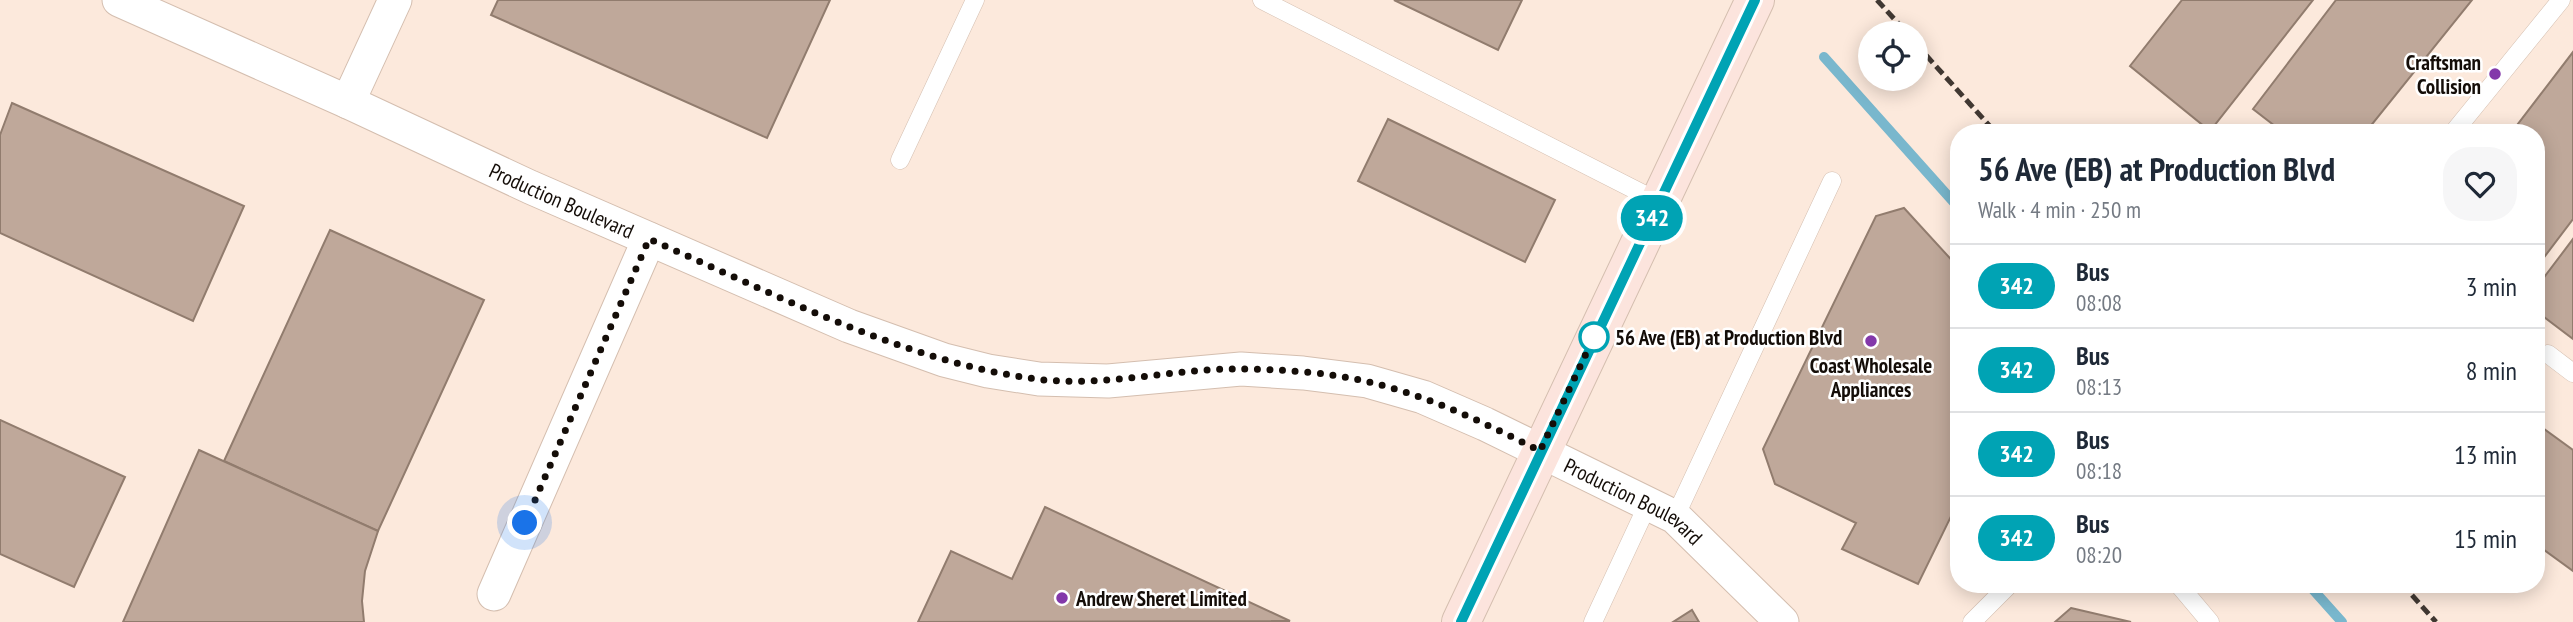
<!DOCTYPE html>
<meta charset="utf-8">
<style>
body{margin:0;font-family:"PT Sans Narrow",sans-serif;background:#f6f6f7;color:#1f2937;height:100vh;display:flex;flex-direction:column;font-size:26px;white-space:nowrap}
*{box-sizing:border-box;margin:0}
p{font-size:23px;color:#747a83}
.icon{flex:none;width:38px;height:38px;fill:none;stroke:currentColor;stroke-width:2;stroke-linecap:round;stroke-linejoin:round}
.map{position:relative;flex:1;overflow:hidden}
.panel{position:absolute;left:1950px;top:124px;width:595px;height:469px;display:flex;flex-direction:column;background:#fff;border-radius:28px;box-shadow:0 4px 18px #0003}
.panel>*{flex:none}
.badge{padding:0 14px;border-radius:23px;font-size:24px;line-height:46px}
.buttons{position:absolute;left:1858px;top:21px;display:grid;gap:14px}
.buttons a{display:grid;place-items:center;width:70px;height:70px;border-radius:50%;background:#fff;box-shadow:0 4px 18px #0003;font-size:35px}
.you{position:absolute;width:35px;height:35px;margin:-18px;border:5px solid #fff;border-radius:50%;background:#1a73e8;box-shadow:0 0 0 10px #1a73e833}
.map>.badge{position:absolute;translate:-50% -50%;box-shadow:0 0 0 4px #fff}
.round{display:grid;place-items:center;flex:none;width:74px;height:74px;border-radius:28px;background:#f6f6f7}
.head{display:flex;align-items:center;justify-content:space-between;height:119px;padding:0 28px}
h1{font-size:33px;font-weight:700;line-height:52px}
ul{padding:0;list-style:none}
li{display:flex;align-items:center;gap:21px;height:84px;padding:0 28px;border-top:2px solid #e0e1e3}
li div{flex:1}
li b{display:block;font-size:26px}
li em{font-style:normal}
li .badge{min-width:77px;font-weight:700;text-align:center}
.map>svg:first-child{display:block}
</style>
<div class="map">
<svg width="2573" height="622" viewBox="0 0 2573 622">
<rect width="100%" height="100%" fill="#fce9dc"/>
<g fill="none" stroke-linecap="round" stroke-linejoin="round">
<g stroke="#79b7cd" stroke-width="10">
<path d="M 1824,57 L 1958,207"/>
<path d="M 2308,584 L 2342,622"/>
</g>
</g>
<g fill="#bfa89a" stroke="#917c6e" stroke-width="2">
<path d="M 498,0 L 830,0 L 767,138 L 491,15 Z"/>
<path d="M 1394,0 L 1522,0 L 1498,50 Z"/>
<path d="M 2182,0 L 2313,0 L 2210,131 L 2130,66 Z"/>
<path d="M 2336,0 L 2472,0 L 2365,133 L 2284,133 L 2253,109 Z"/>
<path d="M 2573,52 L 2573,219 L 2536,268 L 2536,133 L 2511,133 Z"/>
<path d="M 12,103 L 244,206 L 193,321 L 0,233 L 0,135 Z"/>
<path d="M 1388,119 L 1555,200 L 1525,262 L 1358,181 Z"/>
<path d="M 1904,208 L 1958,267 L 1958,502 L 1918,584 L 1842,549 L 1856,523 L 1775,484 L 1763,449 L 1876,216 Z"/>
<path d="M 330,230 L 484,300 L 378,531 L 224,461 Z"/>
<path d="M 2573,239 L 2573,339 L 2536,311 L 2536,288 Z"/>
<path d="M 0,420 L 125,477 L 74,587 L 0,554 Z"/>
<path d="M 2536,423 L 2573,450 L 2573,571 L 2536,544 Z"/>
<path d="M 199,450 L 378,531 L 365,571 L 362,601 L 364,622 L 123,622 Z"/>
<path d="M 1045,507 L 1290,621 L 918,622 L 951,551 L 1012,579 Z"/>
<path d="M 2071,608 L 2131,622 L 2055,622 Z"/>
<path d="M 1692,610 L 1699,622 L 1673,622 Z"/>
</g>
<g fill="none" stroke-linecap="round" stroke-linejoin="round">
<defs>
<g id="service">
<path d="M 1262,0 L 1659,202"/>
<path d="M 2453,133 L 2561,0"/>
<path d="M 900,160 L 975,0"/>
<path d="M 2548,354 L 2573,373"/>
<path d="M 1675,517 L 1832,181"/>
<path d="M 2178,584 L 2210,622"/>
<path d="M 1593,622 L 1648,504"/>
<path d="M 1972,622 L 2010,584"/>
</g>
<g id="minor">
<path id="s1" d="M 119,0 L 348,102 L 530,187 L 849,326 L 944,360 L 988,371 L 1039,379 L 1108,381 L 1241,369 L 1303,373 L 1367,381 L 1423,397 L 1485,424 L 1675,517 L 1782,622"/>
<path d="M 348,102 L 395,0"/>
<path d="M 494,594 L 649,239"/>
</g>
<path id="secondary" d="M 1461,622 L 1755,0"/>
</defs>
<use href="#service" stroke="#d4beaf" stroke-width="19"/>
<use href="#minor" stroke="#d4beaf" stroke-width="35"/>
<use href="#secondary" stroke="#d4beaf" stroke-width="40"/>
<use href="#service" stroke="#fff" stroke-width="18"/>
<use href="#minor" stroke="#fff" stroke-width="33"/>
<use href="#secondary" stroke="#fce4dd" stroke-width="38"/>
<g stroke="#413832" stroke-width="5" stroke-dasharray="10 5" stroke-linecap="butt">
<path d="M 1877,0 L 1907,33"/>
<path d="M 1916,44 L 1996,133"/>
<path d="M 2402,584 L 2436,622"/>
</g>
</g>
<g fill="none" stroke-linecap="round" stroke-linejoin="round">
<defs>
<path id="line" d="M 1461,622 L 1755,0"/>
</defs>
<use href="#line" stroke="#fff" stroke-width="16"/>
<use href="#line" stroke="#00a3b4" stroke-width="10"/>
<path stroke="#140d08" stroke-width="7" stroke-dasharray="0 12.6" d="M 525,523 L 649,239 C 771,292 904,362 1036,379 C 1105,388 1174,368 1242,369 C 1280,369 1333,373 1369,382 C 1429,396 1485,423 1540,451 L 1594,337"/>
</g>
<g fill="#8338aa" stroke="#fff" stroke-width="2.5">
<circle cx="2495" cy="74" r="7"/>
<circle cx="1871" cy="341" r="7"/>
<circle cx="1062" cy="598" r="7"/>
</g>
<circle fill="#fff" stroke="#00a3b4" stroke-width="3.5" cx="1594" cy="337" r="14"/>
<g text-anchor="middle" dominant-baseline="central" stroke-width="5" stroke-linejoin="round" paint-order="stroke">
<g font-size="21" font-weight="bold" fill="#140d08" stroke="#fff" text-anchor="end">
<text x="2481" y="62">Craftsman<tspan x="2481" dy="24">Collision</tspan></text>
<text x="1871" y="365" text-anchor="middle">Coast Wholesale<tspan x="1871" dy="24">Appliances</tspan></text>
<text x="1076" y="598" text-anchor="start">Andrew Sheret Limited</text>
</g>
<g font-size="21" fill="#140d08" stroke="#fff">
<text stroke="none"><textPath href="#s1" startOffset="486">Production Boulevard</textPath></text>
<text stroke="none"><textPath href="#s1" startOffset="1620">Production Boulevard</textPath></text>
</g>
<g font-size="21" font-weight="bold" fill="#140d08" stroke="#fff" text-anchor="start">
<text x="1615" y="337">56 Ave (EB) at Production Blvd</text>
</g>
</g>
</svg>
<div class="buttons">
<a><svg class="icon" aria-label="locate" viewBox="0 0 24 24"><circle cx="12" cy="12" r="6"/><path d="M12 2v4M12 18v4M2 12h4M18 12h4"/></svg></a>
</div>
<div class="you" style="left:525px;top:523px"></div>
<b class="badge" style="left:1652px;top:218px;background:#00a3b4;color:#fff">342</b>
<section class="panel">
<div class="head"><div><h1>56 Ave (EB) at Production Blvd</h1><p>Walk · 4 min · 250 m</p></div><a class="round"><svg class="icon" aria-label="heart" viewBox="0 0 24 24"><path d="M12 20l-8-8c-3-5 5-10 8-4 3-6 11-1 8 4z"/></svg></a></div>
<ul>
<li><span class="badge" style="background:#00a3b4;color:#fff">342</span><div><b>Bus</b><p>08:08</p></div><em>3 min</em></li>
<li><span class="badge" style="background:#00a3b4;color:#fff">342</span><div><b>Bus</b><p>08:13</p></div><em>8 min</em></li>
<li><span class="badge" style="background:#00a3b4;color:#fff">342</span><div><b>Bus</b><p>08:18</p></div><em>13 min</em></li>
<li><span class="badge" style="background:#00a3b4;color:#fff">342</span><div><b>Bus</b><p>08:20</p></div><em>15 min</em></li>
</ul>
</section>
</div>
